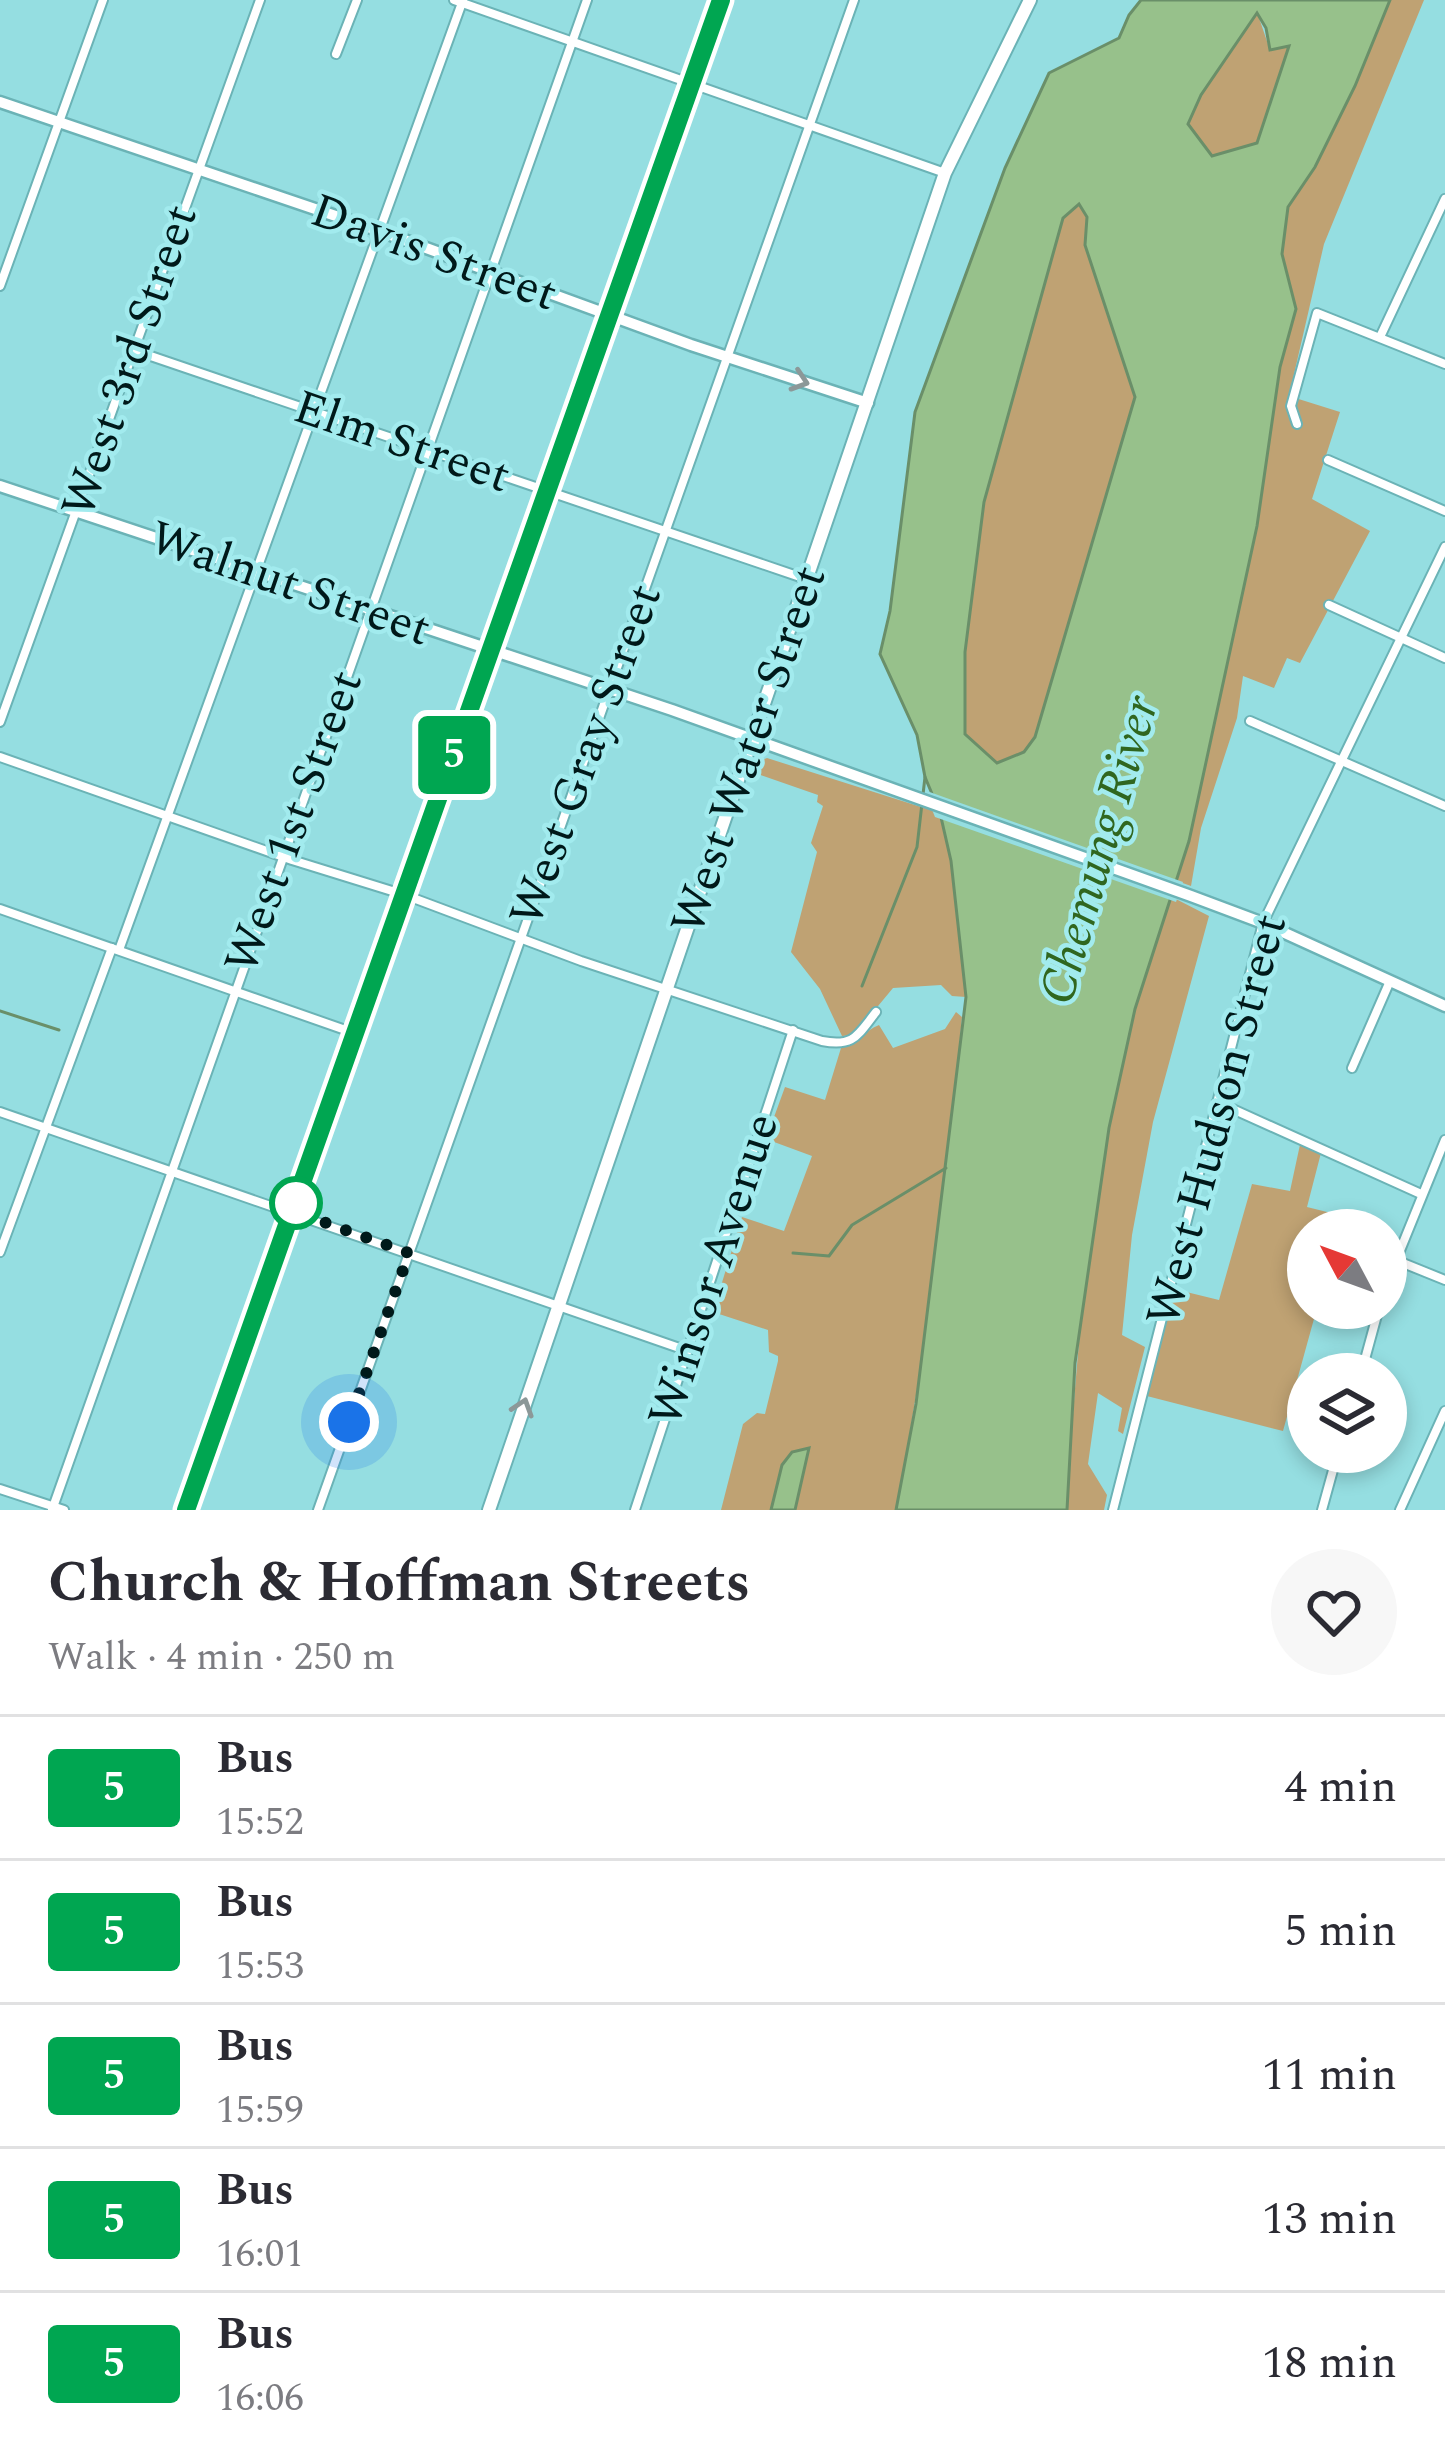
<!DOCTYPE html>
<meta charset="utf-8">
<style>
body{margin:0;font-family:Spectral,serif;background:#f7f7f7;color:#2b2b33;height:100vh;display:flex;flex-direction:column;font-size:45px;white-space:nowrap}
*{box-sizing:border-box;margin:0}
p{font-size:39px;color:#7c7c81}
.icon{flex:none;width:66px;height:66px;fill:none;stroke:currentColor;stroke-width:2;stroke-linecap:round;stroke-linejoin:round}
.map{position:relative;height:1510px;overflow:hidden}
.details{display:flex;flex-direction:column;background:#fff;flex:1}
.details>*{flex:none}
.badge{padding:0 24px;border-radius:9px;font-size:42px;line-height:78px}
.needle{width:78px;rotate:311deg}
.controls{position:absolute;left:1287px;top:1209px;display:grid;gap:24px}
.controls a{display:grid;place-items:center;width:120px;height:120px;border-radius:50%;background:#fff;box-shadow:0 6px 18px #0003;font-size:60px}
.you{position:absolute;width:60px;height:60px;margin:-30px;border:9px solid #fff;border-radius:50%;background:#1a73e8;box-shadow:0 0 0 18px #1a73e833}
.map>.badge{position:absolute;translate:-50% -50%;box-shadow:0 0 0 6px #fff}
.round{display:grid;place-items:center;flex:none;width:126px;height:126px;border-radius:63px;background:#f7f7f7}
.head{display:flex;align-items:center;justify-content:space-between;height:204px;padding:0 48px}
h1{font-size:57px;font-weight:700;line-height:90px}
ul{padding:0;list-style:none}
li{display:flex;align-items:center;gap:36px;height:144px;padding:0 48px;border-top:3px solid #e1e1e2}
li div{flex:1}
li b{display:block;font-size:45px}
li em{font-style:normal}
li .badge{min-width:132px;font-weight:700;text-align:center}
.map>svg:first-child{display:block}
</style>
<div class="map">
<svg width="1445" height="1510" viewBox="0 0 1445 1510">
<rect width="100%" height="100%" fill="#95dee1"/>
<g fill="#bfa273">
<path d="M 1390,0 L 1424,0 L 1324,244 L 1289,396 L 1340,412 L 1312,499 L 1370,531 L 1300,663 L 1287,658 L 1274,688 L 1243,676 L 1237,718 L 1201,828 L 1191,886 L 1177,881 L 1189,841 L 1257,526 L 1280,367 L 1296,309 L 1282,254 L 1288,207 L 1315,167 L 1355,86 Z"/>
<path d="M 1257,12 L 1270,50 L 1290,45 L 1257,144 L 1212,156 L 1188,124 L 1201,95 Z"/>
<path d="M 1079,204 L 1087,216 L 1085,245 L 1135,396 L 1035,737 L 1024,752 L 997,763 L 965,734 L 965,652 L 984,502 L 1063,217 Z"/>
<path d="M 767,758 L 940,813 L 951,861 L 966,997 L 952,996 L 941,985 L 893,988 L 854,1035 L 842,1036 L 820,989 L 791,952 L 817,852 L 811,843 L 823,806 L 817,802 L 818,795 L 755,773 L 759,761 Z"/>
<path d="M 1172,897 L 1209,916 L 1153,1122 L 1132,1235 L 1122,1335 L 1145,1347 L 1123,1434 L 1118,1431 L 1122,1408 L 1098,1393 L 1088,1464 L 1107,1495 L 1104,1510 L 1067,1510 C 1076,1343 1092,1173 1135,1010 C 1145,972 1159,934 1172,897 Z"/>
<path d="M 956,1012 L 962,1017 C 947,1182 927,1347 896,1510 L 721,1510 L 743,1424 L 757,1413 L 765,1414 L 778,1361 L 778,1356 L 769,1352 L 768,1330 L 713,1312 L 742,1217 L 784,1231 L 812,1156 L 766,1139 L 785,1087 L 825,1100 L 841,1048 C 857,1043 864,1031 879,1025 L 893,1048 L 945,1029 Z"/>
<path d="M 1301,1140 L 1322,1149 L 1307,1207 L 1343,1216 L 1339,1230 L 1308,1230 L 1308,1308 L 1317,1308 L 1283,1431 L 1143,1395 L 1170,1288 L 1219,1300 L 1252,1184 L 1290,1191 Z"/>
</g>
<g fill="#97c18b" stroke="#6a8f69" stroke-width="3" fill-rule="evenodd">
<path d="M 1141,0 L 1390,0 L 1355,86 L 1315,167 L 1288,207 L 1282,254 L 1296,309 L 1280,367 L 1257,526 L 1189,841 L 1135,1009 L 1109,1128 L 1075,1363 L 1067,1510 L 896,1510 L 916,1404 L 966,997 L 951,861 L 940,813 L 925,777 L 917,735 L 880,654 L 890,611 L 915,412 L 1005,168 L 1049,73 L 1119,38 L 1129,15 ZM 1257,13 L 1266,28 L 1270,50 L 1289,46 L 1257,143 L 1212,156 L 1188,124 L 1201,95 ZM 1079,204 L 1087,217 L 1085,245 L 1135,397 L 1035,737 L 1024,752 L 997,763 L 965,734 L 965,652 L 984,502 L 1063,218 Z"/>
<path d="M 809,1448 L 795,1510 L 771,1510 L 782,1465 L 792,1452 Z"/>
</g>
<path fill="#95dee1" d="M 924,790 L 1183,882 L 1176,902 L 935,817 Z"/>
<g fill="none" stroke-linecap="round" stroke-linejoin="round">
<g stroke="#6a8f69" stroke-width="3">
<path d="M 862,986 L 917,847 L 925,777"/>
<path d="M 0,1011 L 59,1030"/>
<path d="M 793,1253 L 829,1256 L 852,1225 L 946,1168"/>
</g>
<defs>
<g id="street">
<path d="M 454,0 L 945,173"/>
<path d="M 336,54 L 357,0"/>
<path d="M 0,286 L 103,0"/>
<path d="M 1380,337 L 1445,199"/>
<path d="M 133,350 L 806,579"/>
<path d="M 1297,424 L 1291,406 L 1317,313 L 1445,364"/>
<path d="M 1328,460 L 1445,511"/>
<path d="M 1329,605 L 1445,658"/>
<path d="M 1250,721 L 1445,806"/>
<path d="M 0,722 L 260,0"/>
<path d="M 0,757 L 292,860 L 405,895 L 581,961 L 822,1041 C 854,1047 857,1036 876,1012"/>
<path d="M 0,909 L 354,1033"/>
<path d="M 119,950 L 463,0"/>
<path d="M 1352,1068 L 1390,981"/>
<path d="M 1217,1102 L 1421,1194"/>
<path d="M 0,1112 L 688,1351"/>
<path d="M 0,1252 L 112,948"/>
<path d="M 1393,1259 L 1445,1280"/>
<path d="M 1386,1285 L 1445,1140"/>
<path d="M 1361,1374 L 1379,1308"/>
<path d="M 0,1489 L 64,1510"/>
<path d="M 52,1510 L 587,0"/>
<path d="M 318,1510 L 854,0"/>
<path d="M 635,1510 L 793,1030"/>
<path d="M 1113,1510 L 1263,923 L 1445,547"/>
<path d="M 1322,1510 L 1338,1452"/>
<path d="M 1400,1510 L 1445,1411"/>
</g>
<g id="secondary">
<path d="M 0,102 L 377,230 L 691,345 L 868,403"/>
<path d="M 0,486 L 672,710 L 1191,896 L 1263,923 L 1445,1006"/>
</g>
<g id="primary">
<path d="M 186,1510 L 721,0"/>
<path d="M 489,1510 L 945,173 L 1030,0"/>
</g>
</defs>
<use href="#street" stroke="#6bb3b6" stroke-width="12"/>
<use href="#secondary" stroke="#6bb3b6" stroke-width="15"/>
<use href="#primary" stroke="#6bb3b6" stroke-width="16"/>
<use href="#street" stroke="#fff" stroke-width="8"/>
<use href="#secondary" stroke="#fff" stroke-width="10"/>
<use href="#primary" stroke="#fff" stroke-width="12"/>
</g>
<defs><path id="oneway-chevron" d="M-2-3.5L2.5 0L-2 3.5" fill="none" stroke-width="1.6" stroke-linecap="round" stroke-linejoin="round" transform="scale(3)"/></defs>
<g stroke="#8c9898">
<use href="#oneway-chevron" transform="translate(800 381) rotate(18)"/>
<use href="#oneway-chevron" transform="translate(523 1407) rotate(-72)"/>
</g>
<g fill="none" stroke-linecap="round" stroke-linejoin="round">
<defs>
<path id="line" d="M 186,1510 L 721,0"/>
</defs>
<use href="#line" stroke="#fff" stroke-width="27"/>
<use href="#line" stroke="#00a651" stroke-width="18"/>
<path stroke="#00191a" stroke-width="12" stroke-dasharray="0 21.6" d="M 296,1203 L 293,1211 L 409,1253 L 349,1422"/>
</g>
<circle fill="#fff" stroke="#00a651" stroke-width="6" cx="296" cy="1203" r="24"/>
<g text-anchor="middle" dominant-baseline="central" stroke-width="9" stroke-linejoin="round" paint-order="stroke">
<g font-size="48" fill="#00191a" stroke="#a2ebee">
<text transform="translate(434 253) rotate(20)">Davis Street</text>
<text transform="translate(130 361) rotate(-71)">West 3rd Street</text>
<text transform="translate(402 442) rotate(19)">Elm Street</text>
<text transform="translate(290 584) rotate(19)">Walnut Street</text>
<text transform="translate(749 750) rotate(-71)">West Water Street</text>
<text transform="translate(586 755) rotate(-70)">West Gray Street</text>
<text transform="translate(294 822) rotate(-70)">West 1st Street</text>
<text transform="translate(1217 1120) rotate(-75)">West Hudson Street</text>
<text transform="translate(714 1270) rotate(-72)">Winsor Avenue</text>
</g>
<g font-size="51" font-style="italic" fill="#30661f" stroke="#a2ebee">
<text transform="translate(1100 850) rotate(-74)">Chemung River</text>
</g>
</g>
</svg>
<div class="controls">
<a><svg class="needle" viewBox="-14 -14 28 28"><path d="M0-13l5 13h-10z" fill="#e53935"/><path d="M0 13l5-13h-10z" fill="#7c7c81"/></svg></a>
<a><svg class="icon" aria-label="layers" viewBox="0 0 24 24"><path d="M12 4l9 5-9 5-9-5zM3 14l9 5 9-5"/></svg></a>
</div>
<div class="you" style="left:349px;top:1422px"></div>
<b class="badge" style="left:454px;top:755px;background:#00a651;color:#fff">5</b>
</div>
<section class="details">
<div class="head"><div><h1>Church &amp; Hoffman Streets</h1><p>Walk · 4 min · 250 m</p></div><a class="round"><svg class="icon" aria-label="heart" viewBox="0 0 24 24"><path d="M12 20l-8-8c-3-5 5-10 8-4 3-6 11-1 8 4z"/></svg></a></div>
<ul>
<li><span class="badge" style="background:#00a651;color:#fff">5</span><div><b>Bus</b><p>15:52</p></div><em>4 min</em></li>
<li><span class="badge" style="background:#00a651;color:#fff">5</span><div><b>Bus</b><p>15:53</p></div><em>5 min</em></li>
<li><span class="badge" style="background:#00a651;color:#fff">5</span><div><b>Bus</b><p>15:59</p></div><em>11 min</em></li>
<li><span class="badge" style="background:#00a651;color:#fff">5</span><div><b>Bus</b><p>16:01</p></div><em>13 min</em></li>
<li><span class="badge" style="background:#00a651;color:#fff">5</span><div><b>Bus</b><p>16:06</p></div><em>18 min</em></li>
</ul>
</section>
